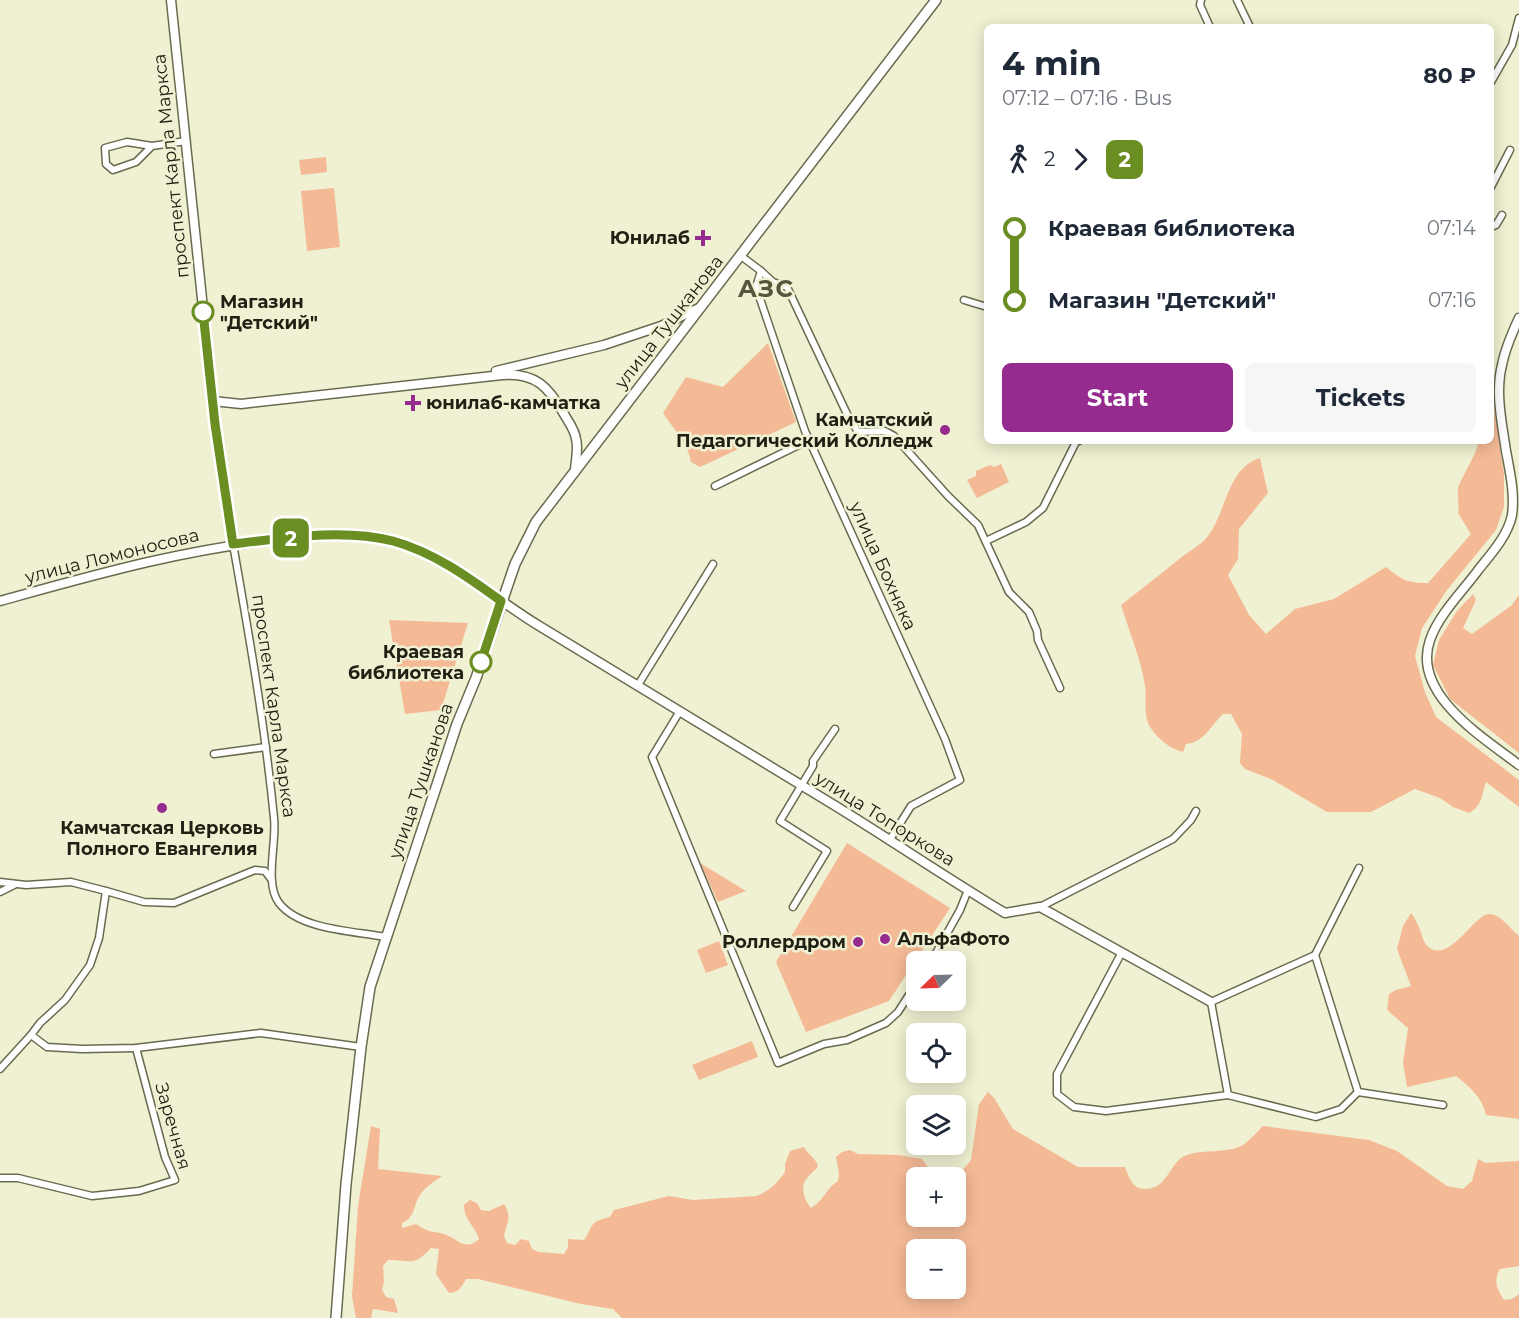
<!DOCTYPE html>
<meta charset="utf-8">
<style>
body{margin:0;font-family:Montserrat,sans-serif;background:#f6f6f7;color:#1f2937;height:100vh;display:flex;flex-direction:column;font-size:22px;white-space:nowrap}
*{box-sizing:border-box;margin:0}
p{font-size:20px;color:#747a83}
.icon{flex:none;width:33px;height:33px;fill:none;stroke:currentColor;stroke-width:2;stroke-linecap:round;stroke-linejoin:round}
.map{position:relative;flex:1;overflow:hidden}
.panel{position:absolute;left:984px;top:24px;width:510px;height:420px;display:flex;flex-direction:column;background:#fff;border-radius:9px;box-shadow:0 3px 15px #0003}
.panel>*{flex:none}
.badge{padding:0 12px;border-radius:9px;font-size:21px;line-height:39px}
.needle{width:39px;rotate:247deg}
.tools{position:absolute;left:906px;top:951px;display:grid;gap:12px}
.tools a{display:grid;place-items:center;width:60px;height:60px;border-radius:9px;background:#fff;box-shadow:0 3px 15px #0003;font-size:30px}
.map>.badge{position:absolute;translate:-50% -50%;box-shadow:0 0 0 3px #fff}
.legs{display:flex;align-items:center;gap:9px;height:66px;padding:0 18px;font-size:20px}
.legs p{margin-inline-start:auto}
.headline{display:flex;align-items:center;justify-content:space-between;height:102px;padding:0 18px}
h1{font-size:33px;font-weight:700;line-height:45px}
.button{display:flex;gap:12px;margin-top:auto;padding:12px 18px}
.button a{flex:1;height:69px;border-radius:9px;background:#952b8e;color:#fff;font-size:24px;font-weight:700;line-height:69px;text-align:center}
.button a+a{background:#f6f6f7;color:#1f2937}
ul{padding:0 18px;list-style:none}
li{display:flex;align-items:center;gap:21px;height:72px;font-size:22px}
li i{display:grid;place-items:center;width:9px;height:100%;margin:0 8px;background:currentColor}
li i::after{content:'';width:15px;height:15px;margin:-8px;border:4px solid;border-radius:50%;background:#fff}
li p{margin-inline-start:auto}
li:first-child i{background:linear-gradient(#0000 50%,currentColor 0)}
li:last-child i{background:linear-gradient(currentColor 50%,#0000 0)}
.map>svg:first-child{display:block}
</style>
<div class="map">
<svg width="1519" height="1318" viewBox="0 0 1519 1318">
<rect width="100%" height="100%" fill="#f0f0d2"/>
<g fill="#f4ba96" fill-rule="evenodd">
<path d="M 326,157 L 327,172 L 301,175 L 299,160 Z"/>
<path d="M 334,188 L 340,247 L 307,251 L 301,191 Z"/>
<path d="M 768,343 L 796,422 L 700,467 L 691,462 C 688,443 674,430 663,413 L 686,377 L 723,387 Z"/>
<path d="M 1491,385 L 1504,475 L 1504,507 L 1496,530 L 1447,590 L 1422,628 L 1415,656 L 1425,692 L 1436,717 L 1519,780 L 1519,807 L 1486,782 C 1482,795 1482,806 1469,813 L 1453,807 L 1440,798 L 1415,789 L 1371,812 L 1327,812 L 1273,780 L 1245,769 L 1240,763 L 1242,734 L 1231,714 L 1223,714 C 1210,726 1205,742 1186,744 L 1183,752 C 1170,749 1157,738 1150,727 C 1143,715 1147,699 1145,686 C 1142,662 1128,628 1121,605 C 1142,589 1163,572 1183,556 C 1191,550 1202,544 1208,536 C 1227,511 1227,468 1260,458 L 1268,493 L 1239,529 L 1238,559 L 1228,575 L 1249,615 L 1266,634 L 1295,609 L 1334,599 L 1386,567 C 1402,580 1407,583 1428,583 L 1471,534 L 1458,513 C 1460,504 1456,493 1459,485 C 1466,469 1475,457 1479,441 L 1491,441 Z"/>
<path d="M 990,465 L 994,467 L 1001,464 L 1009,482 L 977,498 L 967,480 L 976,476 L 976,471 Z"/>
<path d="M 1473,594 L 1476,600 L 1463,628 L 1472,634 L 1512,605 L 1519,595 L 1519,753 L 1450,699 L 1433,665 L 1439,640 L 1457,611 Z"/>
<path d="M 389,620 L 468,623 L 441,710 L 405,714 Z"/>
<path d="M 847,843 L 950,908 L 889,1001 L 806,1032 L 776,962 Z"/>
<path d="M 700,863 L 746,891 L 718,902 Z"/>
<path d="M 1411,913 C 1419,922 1423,942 1427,946 C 1449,966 1474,914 1489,914 C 1501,914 1510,929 1519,936 L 1519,1119 L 1486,1115 C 1482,1097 1470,1087 1456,1076 L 1407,1087 L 1403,1063 L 1408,1028 L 1387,1010 L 1389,994 L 1396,990 L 1411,986 L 1397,949 L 1403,926 Z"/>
<path d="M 719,941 L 728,965 L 706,973 L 697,950 Z"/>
<path d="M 752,1041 L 758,1057 L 699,1080 L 692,1065 Z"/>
<path d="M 988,1092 L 994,1098 L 1013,1129 L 1078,1167 L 1125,1167 C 1129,1177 1132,1189 1145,1189 C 1169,1189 1169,1161 1187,1155 C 1204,1149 1227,1154 1243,1145 C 1250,1140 1257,1132 1263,1126 L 1369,1140 L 1397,1151 L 1447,1186 L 1463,1189 L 1472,1181 L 1478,1159 L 1486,1163 L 1519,1161 L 1519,1266 L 1500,1269 C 1493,1281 1497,1289 1504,1300 L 1512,1299 L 1519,1294 L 1519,1318 L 622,1318 L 613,1309 L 581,1304 L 478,1279 L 466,1279 C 461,1288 459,1292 449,1293 L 436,1274 L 439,1249 L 431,1248 C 413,1267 413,1260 388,1260 L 383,1266 L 384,1282 L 382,1290 L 386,1297 L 394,1299 L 398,1313 L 373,1309 L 371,1318 L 356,1318 L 352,1296 L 358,1206 L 371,1126 L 380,1129 L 378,1169 L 442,1176 C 435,1181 425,1187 420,1195 C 413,1205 416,1217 402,1223 L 402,1228 L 416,1224 C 427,1232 432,1231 444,1234 C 458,1239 466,1252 479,1239 C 475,1226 464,1220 464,1205 L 470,1200 L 477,1203 L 481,1210 L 489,1211 L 504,1204 C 512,1216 507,1223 504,1236 L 507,1243 L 515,1245 L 521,1239 L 529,1241 L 532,1249 L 539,1252 L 564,1254 L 568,1247 L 568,1239 L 584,1240 C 596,1223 587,1223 610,1217 L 614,1210 L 669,1196 L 693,1200 L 756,1196 C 770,1191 777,1183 785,1172 L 785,1164 L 790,1151 L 804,1147 C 808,1155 815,1157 818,1166 C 815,1171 812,1172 808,1177 C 799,1185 804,1200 811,1208 C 824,1201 826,1188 838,1181 L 839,1173 L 836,1157 L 842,1152 L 850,1150 L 858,1154 L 899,1155 L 922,1159 L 927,1166 L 930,1177 L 916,1178 L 916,1216 L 956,1216 L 956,1186 L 962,1171 L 971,1160 L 979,1104 ZM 916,1250 L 956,1250 L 956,1288 L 916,1288 Z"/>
</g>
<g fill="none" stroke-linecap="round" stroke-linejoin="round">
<defs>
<g id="street">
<path d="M 1201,0 L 1200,5 L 1210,27"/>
<path d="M 1237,0 L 1250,27"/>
<path d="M 1491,82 L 1512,45 L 1519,18"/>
<path d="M 152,146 L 127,142 L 105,148 L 106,164 L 113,170 L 136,162 L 152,146 L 186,141"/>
<path d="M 1491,187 L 1510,150"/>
<path d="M 1491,227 L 1496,225 L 1502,215"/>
<path d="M 741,256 L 761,271 L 756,287 L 805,431 L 945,739 L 960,780 L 911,806 L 889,841"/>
<path d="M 761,271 L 773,282 L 787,287 L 847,414 L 858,432 L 885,431 L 894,436 L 948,496 L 978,525 L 1009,592 L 1029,612 L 1037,631 L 1038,640 L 1060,688"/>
<path d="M 964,300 L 987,307"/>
<path d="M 715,486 L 809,440"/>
<path d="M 986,541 L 1026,522 L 1043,508 L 1076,442 L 1079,441"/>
<path d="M 233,544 C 249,635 265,726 274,818 C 277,843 264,883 279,903 C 300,930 354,931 385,937"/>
<path d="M 638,685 L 713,564"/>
<path d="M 680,711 L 652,757 L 778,1063 L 824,1044 L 847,1040 L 886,1023 L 898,1012 L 916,984"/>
<path d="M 214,754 L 266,747"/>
<path d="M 271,879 L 265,871 L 255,870 L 174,903 L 144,902 L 106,891 L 99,938 L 90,965 L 65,1000 L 40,1023 L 31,1035 L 47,1047 L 82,1049 L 136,1048 L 261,1033 L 361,1047"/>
<path d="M 0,882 L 26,885 L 71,882 L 106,891"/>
<path d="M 0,892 L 14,885"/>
<path d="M 793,907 L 827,851 L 780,821 L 813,766 L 813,761 L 835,729"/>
<path d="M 1040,907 L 1173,839 L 1191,820 L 1196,811"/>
<path d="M 1122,952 L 1057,1074 L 1057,1094 L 1074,1107 L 1106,1111 L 1228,1095 L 1316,1117 L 1341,1109 L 1358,1092 L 1443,1105"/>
<path d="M 931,962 L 960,910 L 968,890"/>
<path d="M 0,1069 L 31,1035"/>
<path d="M 1358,1092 L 1315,955 L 1359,868"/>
<path d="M 1228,1095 L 1211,1002 L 1315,955"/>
<path d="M 0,1178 L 18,1178 L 92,1196 L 139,1191 L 175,1180 L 165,1157 L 136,1048"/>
</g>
<g id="secondary">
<path d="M 171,0 L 215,424 L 233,544"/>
<path d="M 1519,318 C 1512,333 1505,349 1502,365 C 1495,392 1502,424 1506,451 C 1510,472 1515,494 1512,515 C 1508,535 1492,553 1479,569 C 1463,591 1439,614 1430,640 C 1411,694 1484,738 1519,765"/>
<path d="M 496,371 L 604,345 L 661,326 L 701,307"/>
<path d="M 213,401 L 241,404 L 502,375 C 535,372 549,387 564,414 C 568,421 575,430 576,439 C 579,449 575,462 575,472"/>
<path d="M 0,601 C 94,575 188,548 285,539 C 316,536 349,533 380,539 C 442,549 489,596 541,627 C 639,686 736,746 834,805 C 891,840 947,878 1005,913 L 1040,907 L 1211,1002"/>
</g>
<path id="primary" d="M 336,1318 L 346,1184 L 361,1047 L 370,987 L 457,724 L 476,678 L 515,564 L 536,522 L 936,0"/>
</defs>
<use href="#street" stroke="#6a6a50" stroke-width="9"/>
<use href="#secondary" stroke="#6a6a50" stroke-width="11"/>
<use href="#primary" stroke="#6a6a50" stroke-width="12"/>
<use href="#street" stroke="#fff" stroke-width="6"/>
<use href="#secondary" stroke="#fff" stroke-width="8"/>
<use href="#primary" stroke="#fff" stroke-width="9"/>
</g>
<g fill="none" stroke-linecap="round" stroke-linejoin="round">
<defs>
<path id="line-1" d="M 203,312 L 215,424 L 233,544 C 284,538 342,528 393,541 C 433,552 468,577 501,601 L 481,662"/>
</defs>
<use href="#line-1" stroke="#fff" stroke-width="14"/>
<use href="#line-1" stroke="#6b8e23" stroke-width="9"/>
</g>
<g fill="#952b8e" stroke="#f0f0d2" stroke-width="2">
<path d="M700 229h6v6h6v6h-6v6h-6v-6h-6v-6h6z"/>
<path d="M410 394h6v6h6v6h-6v6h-6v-6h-6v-6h6z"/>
<circle cx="945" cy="430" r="6"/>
<circle cx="162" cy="808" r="6"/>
<circle cx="885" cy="939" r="6"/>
<circle cx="858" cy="942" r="6"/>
</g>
<g fill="#fff" stroke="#6b8e23" stroke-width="3">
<circle cx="203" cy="312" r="10"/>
<circle cx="481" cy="662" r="10"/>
</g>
<g text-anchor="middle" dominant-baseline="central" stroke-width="5" stroke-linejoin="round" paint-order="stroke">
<g font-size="18" fill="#202015" stroke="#f0f0d2">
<text transform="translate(171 166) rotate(-96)">проспект Карла Маркса</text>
<text transform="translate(669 322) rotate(-52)">улица Тушканова</text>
<text transform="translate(112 556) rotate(-14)">улица Ломоносова</text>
<text transform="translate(883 566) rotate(66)">улица Бохняка</text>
<text transform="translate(274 706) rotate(82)">проспект Карла Маркса</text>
<text transform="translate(421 781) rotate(-71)">улица Тушканова</text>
<text transform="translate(885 819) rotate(32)">улица Топоркова</text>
<text transform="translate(173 1126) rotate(74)">Заречная</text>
</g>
<g font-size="18" font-weight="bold" fill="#202015" stroke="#f0f0d2" text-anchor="end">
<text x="690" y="238">Юнилаб</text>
<text x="426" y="403" text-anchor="start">юнилаб-камчатка</text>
<text x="933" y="420">Камчатский<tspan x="933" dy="21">Педагогический Колледж</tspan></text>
<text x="162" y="828" text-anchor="middle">Камчатская Церковь<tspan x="162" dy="21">Полного Евангелия</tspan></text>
<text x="897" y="939" text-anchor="start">АльфаФото</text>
<text x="846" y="942">Роллердром</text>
</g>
<g font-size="18" font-weight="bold" fill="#202015" stroke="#f0f0d2" text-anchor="start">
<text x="220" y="302">Магазин<tspan x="220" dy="21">"Детский"</tspan></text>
<text x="464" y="652" text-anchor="end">Краевая<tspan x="464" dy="21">библиотека</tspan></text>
</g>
<g font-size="24" font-weight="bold" letter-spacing="1.5" fill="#56563d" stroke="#f0f0d2">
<text x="766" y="288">АЗС</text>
</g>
</g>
</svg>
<div class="tools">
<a><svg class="needle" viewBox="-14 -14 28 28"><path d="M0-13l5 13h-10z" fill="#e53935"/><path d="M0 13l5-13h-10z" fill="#747a83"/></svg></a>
<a><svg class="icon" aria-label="locate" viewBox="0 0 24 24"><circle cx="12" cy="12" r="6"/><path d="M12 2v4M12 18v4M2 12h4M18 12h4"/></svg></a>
<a><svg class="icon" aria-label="layers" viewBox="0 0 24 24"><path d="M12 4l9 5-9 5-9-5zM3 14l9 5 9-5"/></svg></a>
<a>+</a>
<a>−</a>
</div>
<b class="badge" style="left:291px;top:538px;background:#6b8e23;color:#fff">2</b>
<section class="panel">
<div class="headline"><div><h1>4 min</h1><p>07:12 – 07:16 · Bus</p></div><b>80 ₽</b></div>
<div class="legs"><svg class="icon" aria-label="walk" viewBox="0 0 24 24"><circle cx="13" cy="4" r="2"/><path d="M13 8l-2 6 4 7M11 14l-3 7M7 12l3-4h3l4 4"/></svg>2<svg class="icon" aria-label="forward" viewBox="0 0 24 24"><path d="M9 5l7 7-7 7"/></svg><b class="badge" style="background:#6b8e23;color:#fff">2</b></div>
<ul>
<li><i style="color:#6b8e23"></i><b>Краевая библиотека</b><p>07:14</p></li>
<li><i style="color:#6b8e23"></i><b>Магазин &quot;Детский&quot;</b><p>07:16</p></li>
</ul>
<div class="button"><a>Start</a><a>Tickets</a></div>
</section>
</div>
